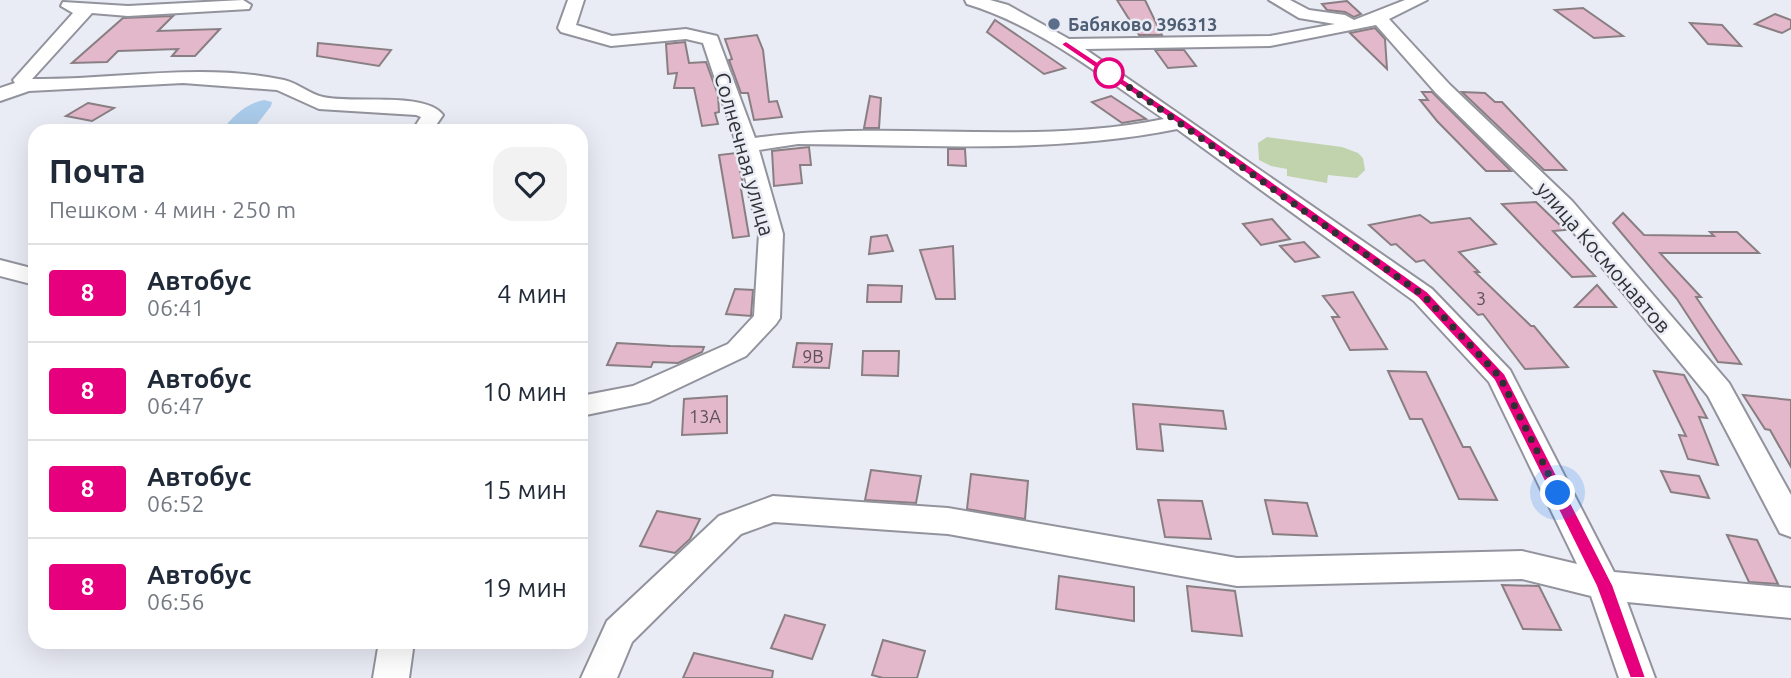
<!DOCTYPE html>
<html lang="ru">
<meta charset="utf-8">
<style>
body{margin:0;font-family:Ubuntu,sans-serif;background:#f2f2f3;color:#1f2937;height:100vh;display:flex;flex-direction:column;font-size:26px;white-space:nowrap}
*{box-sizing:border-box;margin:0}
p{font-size:23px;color:#747a83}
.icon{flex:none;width:38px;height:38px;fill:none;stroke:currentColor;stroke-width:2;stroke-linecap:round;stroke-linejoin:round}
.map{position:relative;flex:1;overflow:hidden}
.panel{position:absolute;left:28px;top:124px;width:560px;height:525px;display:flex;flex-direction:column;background:#fff;border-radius:21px;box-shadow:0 7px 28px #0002}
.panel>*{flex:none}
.badge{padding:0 14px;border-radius:5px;font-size:24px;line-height:46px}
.you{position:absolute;width:35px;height:35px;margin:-18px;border:5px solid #fff;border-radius:50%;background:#1a73e8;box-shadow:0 0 0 10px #1a73e833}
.map>.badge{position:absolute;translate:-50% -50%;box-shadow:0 0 0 4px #fff}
.round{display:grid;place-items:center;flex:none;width:74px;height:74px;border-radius:21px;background:#f2f2f3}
.overview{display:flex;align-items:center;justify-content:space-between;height:119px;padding:0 21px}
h1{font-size:33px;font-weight:700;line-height:52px}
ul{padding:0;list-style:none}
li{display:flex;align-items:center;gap:21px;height:98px;padding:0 21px;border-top:2px solid #e0e1e3}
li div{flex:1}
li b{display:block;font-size:26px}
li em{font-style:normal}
li .badge{min-width:77px;font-weight:700;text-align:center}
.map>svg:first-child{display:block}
</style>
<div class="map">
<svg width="1791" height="678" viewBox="0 0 1791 678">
<rect width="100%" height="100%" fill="#e9ebf5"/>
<path fill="#c0d3ad" d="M 1267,137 L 1342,147 L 1358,153 L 1363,158 L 1365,170 L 1357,178 L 1328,175 L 1327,183 L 1287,176 L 1287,169 L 1271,166 L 1259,160 L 1258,143 Z"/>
<path fill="#abcbea" d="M 264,100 L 272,102 L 271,106 L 252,131 L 222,131 C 231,117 247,103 264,100 Z"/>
<g fill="#e4b8cb" stroke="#897f83" stroke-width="2">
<path d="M 1117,0 L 1145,0 L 1162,35 L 1139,35 Z"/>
<path d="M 1347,1 L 1361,14 L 1354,17 L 1345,12 L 1327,10 L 1322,4 Z"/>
<path d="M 1583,8 L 1623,36 L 1594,38 L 1555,10 Z"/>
<path d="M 1775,14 L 1791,20 L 1791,28 L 1782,33 L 1755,24 Z"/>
<path d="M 173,16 L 158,31 L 220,29 L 195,56 L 172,56 L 178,49 L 118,51 L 107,62 L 72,63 L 123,18 Z"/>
<path d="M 995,20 L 1065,68 L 1044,74 L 987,32 Z"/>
<path d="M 1690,23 L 1722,25 L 1741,46 L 1708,44 Z"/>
<path d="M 1375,28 L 1385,39 L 1387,69 L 1350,33 Z"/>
<path d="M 757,35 L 763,50 L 769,102 L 777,101 L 782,117 L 754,120 L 748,93 L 741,93 L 729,60 L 732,59 L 725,39 Z"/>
<path d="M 685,42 L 689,63 L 706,62 L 718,95 L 719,112 L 715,113 L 718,124 L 702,126 L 694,88 L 674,88 L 677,73 L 668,74 L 666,44 Z"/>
<path d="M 318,43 L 391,50 L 379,66 L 317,56 Z"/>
<path d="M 1155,50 L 1184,50 L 1196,66 L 1168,68 Z"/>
<path d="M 1422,92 L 1432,92 L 1511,171 L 1486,171 L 1437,121 L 1420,100 L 1428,100 Z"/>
<path d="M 1462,92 L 1485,93 L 1495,102 L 1502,102 L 1566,170 L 1544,170 Z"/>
<path d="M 870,96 L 881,98 L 879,128 L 864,128 Z"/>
<path d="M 1111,96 L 1146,119 L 1122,123 L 1092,102 Z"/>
<path d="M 88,103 L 114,108 L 92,121 L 66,116 Z"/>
<path d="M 809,147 L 811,165 L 800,165 L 802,183 L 774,186 L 772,151 Z"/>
<path d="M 948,149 L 965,149 L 966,166 L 948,165 Z"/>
<path d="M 736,153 L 744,188 L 741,189 L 749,236 L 733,238 L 719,155 Z"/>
<path d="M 1536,202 L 1565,230 L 1553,231 L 1595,276 L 1572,277 L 1502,204 Z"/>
<path d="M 1623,213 L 1644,235 L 1714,236 L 1710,232 L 1737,232 L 1759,253 L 1660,253 L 1701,297 L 1696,297 L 1741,364 L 1718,362 L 1677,299 L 1613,223 Z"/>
<path d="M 1420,215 L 1431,223 L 1470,218 L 1496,244 L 1459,252 L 1479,272 L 1475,272 L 1531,326 L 1534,326 L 1568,367 L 1525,369 L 1483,314 L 1478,315 L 1424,260 L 1416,262 L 1396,244 L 1391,245 L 1369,225 Z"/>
<path d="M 1272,219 L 1290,239 L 1261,245 L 1243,224 Z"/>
<path d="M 887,235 L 893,251 L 869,254 L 871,237 Z"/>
<path d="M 1304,242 L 1319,257 L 1295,262 L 1280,246 Z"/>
<path d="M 953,246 L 955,299 L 936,299 L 920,250 Z"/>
<path d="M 868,285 L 902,286 L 901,302 L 867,302 Z"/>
<path d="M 1597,285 L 1616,307 L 1575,307 Z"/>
<path d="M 735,289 L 753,290 L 751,316 L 726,314 Z"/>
<path d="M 1353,292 L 1387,349 L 1350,350 L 1332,317 L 1339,317 L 1323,296 Z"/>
<path d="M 617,343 L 670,346 L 704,347 L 702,352 L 678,363 L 653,362 L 651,367 L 607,365 Z"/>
<path d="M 797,343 L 832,344 L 829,368 L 793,367 Z"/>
<path d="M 863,351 L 899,351 L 898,376 L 862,375 Z"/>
<path d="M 1388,371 L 1426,372 L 1463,447 L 1470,447 L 1497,500 L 1459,499 L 1422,419 L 1410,419 Z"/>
<path d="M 1654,371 L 1684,375 L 1707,418 L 1699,417 L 1718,465 L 1688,459 L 1679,435 L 1686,436 Z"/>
<path d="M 1743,395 L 1791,400 L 1791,467 L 1770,430 L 1765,429 Z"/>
<path d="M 727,396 L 727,433 L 682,435 L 684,399 Z"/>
<path d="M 1133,404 L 1223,411 L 1226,429 L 1160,424 L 1163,451 L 1137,449 Z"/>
<path d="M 871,470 L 921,476 L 916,503 L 865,500 Z"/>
<path d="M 1661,471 L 1699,476 L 1709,498 L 1671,492 Z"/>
<path d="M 971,474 L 1028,481 L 1025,519 L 967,509 Z"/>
<path d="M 1158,500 L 1202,501 L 1211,539 L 1165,537 Z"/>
<path d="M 1265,500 L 1307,503 L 1317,536 L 1273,534 Z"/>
<path d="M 657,511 L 700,519 L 690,539 L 675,553 L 640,546 Z"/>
<path d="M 1727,535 L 1757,540 L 1778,584 L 1749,582 Z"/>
<path d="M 1059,576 L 1134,587 L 1134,621 L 1056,609 Z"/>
<path d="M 1502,585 L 1539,586 L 1561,630 L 1523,629 Z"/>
<path d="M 1187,586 L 1235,591 L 1242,636 L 1192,631 Z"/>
<path d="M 785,615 L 825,625 L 812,659 L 771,648 Z"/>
<path d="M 883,640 L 925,651 L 917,678 L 883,678 L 872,675 Z"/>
<path d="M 694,653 L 773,671 L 772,678 L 683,678 Z"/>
</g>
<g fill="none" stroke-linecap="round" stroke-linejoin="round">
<defs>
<g id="minor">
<path d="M 243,0 L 251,5 L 249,9 L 128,16 L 92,13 L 32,79 C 116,80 201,62 284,80 C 298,83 309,94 323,97 C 351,104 426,91 443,115 L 432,131 L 412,131 L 421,117 L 416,115 L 319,109 L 277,90 L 183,83 L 29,91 L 0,101 L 0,88 L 15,83 L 13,80 L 73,13 L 61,6 L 63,2 L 128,6 Z"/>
<path d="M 568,0 L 584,0 L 576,25 L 612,36 L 686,29 L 717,36 L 755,138 C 890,119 1029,147 1164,119 C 1102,77 1040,26 967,4 L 965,0 L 990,0 L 1008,5 L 1069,39 L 1270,36 L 1335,24 L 1299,18 L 1269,0 L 1290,0 L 1309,10 L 1345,15 L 1354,20 L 1405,0 L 1427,0 L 1389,19 L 1450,85 L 1572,201 L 1729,383 L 1791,495 L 1791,537 L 1780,533 L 1708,396 L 1556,211 L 1436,93 L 1376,25 L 1270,46 L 1085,49 L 1432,289 L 1510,370 L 1614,572 L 1791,588 L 1791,618 L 1627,602 L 1655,678 L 1619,678 L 1591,596 L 1522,579 L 1237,586 L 948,534 L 774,522 L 741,534 L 632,642 L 617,678 L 581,678 L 607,621 L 719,516 L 773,496 L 948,508 L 1237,558 L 1522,551 L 1577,564 L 1489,382 L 1414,301 L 1177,129 C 1053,154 924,145 798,144 L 759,150 L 783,234 L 780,318 L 776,324 L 746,356 L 649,402 L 581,416 L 581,396 L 633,386 L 728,344 L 754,316 L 759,234 L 737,145 L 703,43 L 686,39 L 611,46 L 561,32 L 558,28 Z"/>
<path d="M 0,260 L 35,269 L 35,285 L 0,276 Z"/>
<path d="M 379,642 L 414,642 L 409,678 L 373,678 Z"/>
</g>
</defs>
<use href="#minor" stroke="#92939c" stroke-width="4"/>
<use href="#minor" fill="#fff" fill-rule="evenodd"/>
</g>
<path fill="#e6007e" stroke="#fff" stroke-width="2" d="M 1066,41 L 1185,120 L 1428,292 L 1505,374 L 1613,585 L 1646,678 L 1630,678 L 1596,586 L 1494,380 L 1418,298 L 1178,124 L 1063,46 L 1061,44 Z"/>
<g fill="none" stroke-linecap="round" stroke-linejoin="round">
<path stroke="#2f3033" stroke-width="7" stroke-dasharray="0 12.6" d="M 1109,73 L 1423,295 L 1500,377 L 1558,493"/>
</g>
<circle fill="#5c6f8a" stroke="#e9ebf5" stroke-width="2.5" cx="1054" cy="24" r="7"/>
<circle fill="#fff" stroke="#e6007e" stroke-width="3.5" cx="1109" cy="73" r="14"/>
<g text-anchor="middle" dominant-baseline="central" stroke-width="5" stroke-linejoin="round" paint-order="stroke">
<g font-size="18" font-weight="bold" fill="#4e5e75" stroke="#e9ebf5" text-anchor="start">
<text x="1068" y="24">Бабяково 396313</text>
</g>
<g font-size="18" fill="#5c5259">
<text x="1481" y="298">3</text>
<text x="813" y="356">9В</text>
<text x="705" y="416">13А</text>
</g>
<g font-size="21" fill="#2f3033" stroke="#e9ebf5">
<text transform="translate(745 154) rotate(74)">Солнечная улица</text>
<text transform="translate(1604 257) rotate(49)">улица Космонавтов</text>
</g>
</g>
</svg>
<div class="you" style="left:1558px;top:493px"></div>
<section class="panel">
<div class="overview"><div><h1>Почта</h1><p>Пешком · 4 мин · 250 m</p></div><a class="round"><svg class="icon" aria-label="heart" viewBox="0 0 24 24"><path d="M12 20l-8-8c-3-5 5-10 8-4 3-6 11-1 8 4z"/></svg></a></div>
<ul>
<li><span class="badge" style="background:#e6007e;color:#fff">8</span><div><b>Автобус</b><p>06:41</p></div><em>4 мин</em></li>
<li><span class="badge" style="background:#e6007e;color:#fff">8</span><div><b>Автобус</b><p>06:47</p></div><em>10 мин</em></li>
<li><span class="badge" style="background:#e6007e;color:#fff">8</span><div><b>Автобус</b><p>06:52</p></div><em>15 мин</em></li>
<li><span class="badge" style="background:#e6007e;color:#fff">8</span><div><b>Автобус</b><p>06:56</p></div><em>19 мин</em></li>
</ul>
</section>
</div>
